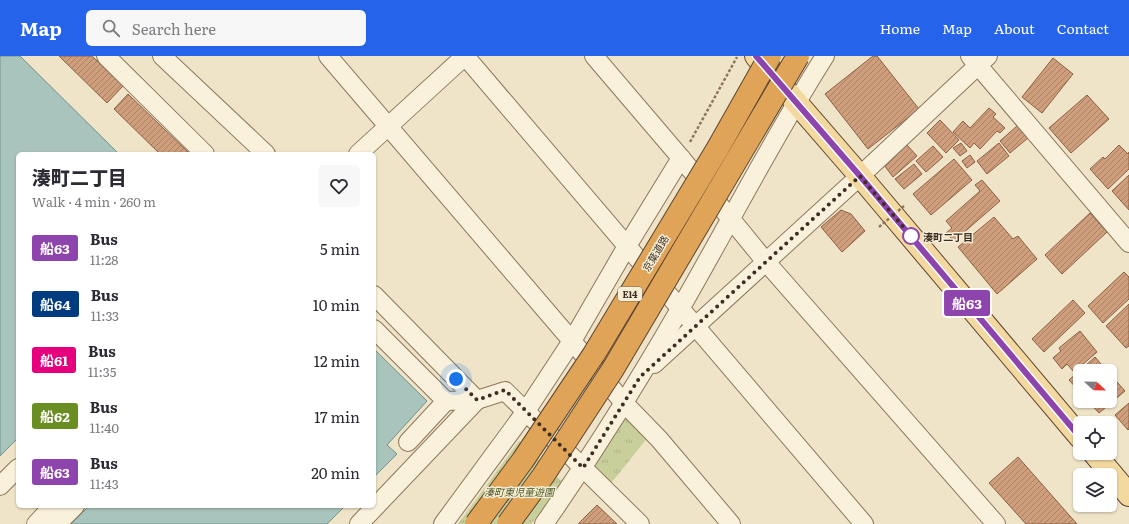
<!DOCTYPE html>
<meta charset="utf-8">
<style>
body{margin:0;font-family:Literata,"Noto Sans JP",serif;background:#f7f7f7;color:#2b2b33;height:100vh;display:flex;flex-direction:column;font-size:15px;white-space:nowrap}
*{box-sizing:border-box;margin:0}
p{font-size:13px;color:#7c7c81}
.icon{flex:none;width:22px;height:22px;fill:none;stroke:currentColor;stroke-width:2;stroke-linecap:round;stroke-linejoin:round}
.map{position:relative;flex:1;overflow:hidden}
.sheet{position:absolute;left:16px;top:96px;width:360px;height:356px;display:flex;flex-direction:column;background:#fff;border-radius:6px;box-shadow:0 1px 3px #0004}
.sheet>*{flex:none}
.badge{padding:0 8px;border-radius:3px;font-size:14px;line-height:26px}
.needle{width:26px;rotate:112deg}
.controls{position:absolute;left:1073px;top:308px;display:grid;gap:8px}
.controls a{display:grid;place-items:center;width:44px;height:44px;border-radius:6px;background:#fff;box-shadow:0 1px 3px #0004;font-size:20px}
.you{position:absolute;width:20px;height:20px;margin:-10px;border:3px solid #fff;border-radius:50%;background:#1a73e8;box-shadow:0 0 0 6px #1a73e833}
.map>.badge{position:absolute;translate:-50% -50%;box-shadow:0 0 0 2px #fff}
.round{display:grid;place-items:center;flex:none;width:42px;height:42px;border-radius:6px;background:#f7f7f7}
.headline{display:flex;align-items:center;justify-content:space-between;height:68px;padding:0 16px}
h1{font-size:19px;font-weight:800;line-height:30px}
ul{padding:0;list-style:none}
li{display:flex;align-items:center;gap:12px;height:56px;padding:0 16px}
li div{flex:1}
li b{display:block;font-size:15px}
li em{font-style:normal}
li .badge{min-width:44px;font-weight:700;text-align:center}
header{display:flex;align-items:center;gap:24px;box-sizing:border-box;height:56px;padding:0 20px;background:#2563eb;color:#fff}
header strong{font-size:19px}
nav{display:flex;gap:22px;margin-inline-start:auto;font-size:14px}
.search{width:280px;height:36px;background:#f7f7f7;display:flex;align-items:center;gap:10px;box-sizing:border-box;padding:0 14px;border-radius:6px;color:#7c7c81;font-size:15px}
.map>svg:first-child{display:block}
</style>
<header>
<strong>Map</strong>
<div class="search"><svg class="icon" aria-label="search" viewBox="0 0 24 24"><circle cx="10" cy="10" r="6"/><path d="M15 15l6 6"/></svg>Search here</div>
<nav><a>Home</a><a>Map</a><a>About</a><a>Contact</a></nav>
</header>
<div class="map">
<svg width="1129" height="468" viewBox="0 0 1129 468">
<defs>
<pattern id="grass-tufts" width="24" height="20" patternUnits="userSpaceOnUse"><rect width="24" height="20" fill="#c9cf9b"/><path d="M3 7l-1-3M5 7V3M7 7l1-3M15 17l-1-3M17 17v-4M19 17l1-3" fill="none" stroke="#aeb285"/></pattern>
<pattern id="building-hatch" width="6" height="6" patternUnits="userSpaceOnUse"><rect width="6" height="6" fill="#cf9f7d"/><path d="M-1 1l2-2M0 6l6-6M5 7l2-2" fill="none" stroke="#a98266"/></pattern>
</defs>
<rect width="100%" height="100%" fill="#f0e4c8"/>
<g fill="url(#grass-tufts)">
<path d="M 624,354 L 649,380 L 608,431 L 588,412 Z"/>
<path d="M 519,385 L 564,427 L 531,468 L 458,468 Z"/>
</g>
<g fill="#a9c4bc" stroke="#6f938a">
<path d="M 0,0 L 20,0 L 119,98 L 18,98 L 18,382 L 0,400 Z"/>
<path d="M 374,293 L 427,345 L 387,389 L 397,398 L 374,421 Z"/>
<path d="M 89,450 L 345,450 L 327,468 L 71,468 Z"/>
</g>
<g fill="url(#building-hatch)" stroke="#8d5f41">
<path d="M 59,0 L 92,0 L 123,30 L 107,47 Z"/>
<path d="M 873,0 L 877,0 L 919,53 L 868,93 L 825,38 Z"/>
<path d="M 1053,2 L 1073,18 L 1042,57 L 1022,41 Z"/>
<path d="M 128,38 L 190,98 L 160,98 L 114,53 Z"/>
<path d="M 1087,39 L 1109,63 L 1071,97 L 1049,72 Z"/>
<path d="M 989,52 L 996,58 L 993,61 L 1005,72 L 1000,77 L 997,75 L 980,93 L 974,87 L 970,92 L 953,76 L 963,65 L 970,72 Z"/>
<path d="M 940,64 L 959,84 L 946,97 L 927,77 Z"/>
<path d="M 1017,70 L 1028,82 L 1010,97 L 1000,85 Z"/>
<path d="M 961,87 L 967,95 L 960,100 L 953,92 Z"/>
<path d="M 999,87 L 1009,100 L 987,118 L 977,105 Z"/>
<path d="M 907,89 L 917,100 L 893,121 L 884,109 Z"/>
<path d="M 1119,89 L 1128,98 L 1129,96 L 1129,113 L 1108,133 L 1090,113 L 1103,101 L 1105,103 Z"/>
<path d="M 933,90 L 943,101 L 926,116 L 916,105 Z"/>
<path d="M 970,99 L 975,106 L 967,112 L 962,105 Z"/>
<path d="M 954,103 L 972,124 L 931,159 L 913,138 Z"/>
<path d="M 914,108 L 922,118 L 904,133 L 895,123 Z"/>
<path d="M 1129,119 L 1129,154 L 1112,135 Z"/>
<path d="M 982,124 L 1000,145 L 954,185 L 946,177 L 952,172 L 946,165 L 980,135 L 975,129 Z"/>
<path d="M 841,154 L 851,158 L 865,175 L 842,196 L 821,171 Z"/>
<path d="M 1090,157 L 1107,176 L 1062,218 L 1045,199 Z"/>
<path d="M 994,161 L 1013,183 L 1018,180 L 1037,203 L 997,238 L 958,191 Z"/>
<path d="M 1124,216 L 1129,221 L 1129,243 L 1103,267 L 1088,250 Z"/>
<path d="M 1073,244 L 1085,257 L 1044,296 L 1032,283 Z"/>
<path d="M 1129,248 L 1129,290 L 1126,292 L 1106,270 Z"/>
<path d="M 1080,275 L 1097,296 L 1074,316 L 1067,308 L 1062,313 L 1053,302 L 1061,295 L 1059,292 Z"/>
<path d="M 1095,301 L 1107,315 L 1080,315 L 1080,336 L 1069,324 Z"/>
<path d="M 1110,318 L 1125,335 L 1099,357 L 1088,345 L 1110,345 Z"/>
<path d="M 1129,347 L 1129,373 L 1128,374 L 1115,359 Z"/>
<path d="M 1018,401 L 1077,468 L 1026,468 L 989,427 Z"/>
<path d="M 597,449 L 617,468 L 578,468 Z"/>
</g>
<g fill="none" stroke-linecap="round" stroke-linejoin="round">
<defs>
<g id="minor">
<path d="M 106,0 L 205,98"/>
<path d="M 162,0 L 266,98"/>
<path d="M 328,0 L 572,285 L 624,347 L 659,383 L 731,468"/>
<path d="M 594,0 L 681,102 L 766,206 L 996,468"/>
<path d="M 970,0 L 1129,187"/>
<path d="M 358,98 L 465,0 L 864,468"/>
<path d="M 374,239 L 477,344"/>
<path d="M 374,273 L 446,345 L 408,386"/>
<path d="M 654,308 L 860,120 L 988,0"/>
<path d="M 446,345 L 477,344 L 505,335 L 640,468"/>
<path d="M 0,430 L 18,412"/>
<path d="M 36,468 L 53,450"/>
<path d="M 57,468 L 75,450"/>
<path d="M 359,468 L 477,344"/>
<path d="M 443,468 L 526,355 L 572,285 L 627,190 L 681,102"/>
<path d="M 544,468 C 593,398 638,326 680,253 C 729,168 773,82 825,0"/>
</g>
<g id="major">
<path d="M 756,0 L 860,120 L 1080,381"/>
<path d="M 1094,397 L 1129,439"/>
</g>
</defs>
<use href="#minor" stroke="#8d765c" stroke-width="20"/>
<use href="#major" stroke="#5b4430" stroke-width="24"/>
<path stroke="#8d765c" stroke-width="2.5" stroke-dasharray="3 2" stroke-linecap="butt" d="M 690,86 L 737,1"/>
<use href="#minor" stroke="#faf1dc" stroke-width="18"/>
<use href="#major" stroke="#f3d9a0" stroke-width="22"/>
<defs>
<g id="highway-bridge">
<path d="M 476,468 L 523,404 L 594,298 L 718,92 L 770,0"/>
<path d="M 508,468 L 543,420 L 613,313 L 798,0"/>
</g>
</defs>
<use href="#highway-bridge" stroke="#5b4430" stroke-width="24" stroke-linecap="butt"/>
<path stroke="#8d765c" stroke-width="2.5" stroke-dasharray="3 2" stroke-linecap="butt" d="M 879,171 L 904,150"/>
<use href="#highway-bridge" stroke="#e0a458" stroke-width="22"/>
</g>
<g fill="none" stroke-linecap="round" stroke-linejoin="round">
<defs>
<path id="line" d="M 756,0 L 860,120 L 1080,381"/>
</defs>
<use href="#line" stroke="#fff" stroke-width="9"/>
<use href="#line" stroke="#8e44ad" stroke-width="6"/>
<path stroke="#3d2e20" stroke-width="4" stroke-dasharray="0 7.2" d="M 456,323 L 477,344 L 505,334 L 583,412 L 640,321 L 860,120 L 911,180"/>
</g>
<circle fill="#fff" stroke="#8e44ad" stroke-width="2" cx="911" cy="180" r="8"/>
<g text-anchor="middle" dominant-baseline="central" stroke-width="3" stroke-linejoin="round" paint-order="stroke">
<rect fill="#f7eed8" stroke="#756857" stroke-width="1" x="618" y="231" width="24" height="14" rx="3"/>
<g font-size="9" font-weight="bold" fill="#3d2e20">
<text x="630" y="238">E14</text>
</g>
<g font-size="10" font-weight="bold" fill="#3d2e20" stroke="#f7eed8" text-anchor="start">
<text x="923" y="180">湊町二丁目</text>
</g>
<g font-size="10" fill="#3d2e20" stroke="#f7eed8">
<text transform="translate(655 197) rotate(-59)">京葉道路</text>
</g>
<g font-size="10" font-style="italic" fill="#4d5a26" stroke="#f7eed8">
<text x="519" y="435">湊町東児童遊園</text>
</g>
</g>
</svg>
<div class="controls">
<a><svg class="needle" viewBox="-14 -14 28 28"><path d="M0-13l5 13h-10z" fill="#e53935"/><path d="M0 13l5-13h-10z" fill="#7c7c81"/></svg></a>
<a><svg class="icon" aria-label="locate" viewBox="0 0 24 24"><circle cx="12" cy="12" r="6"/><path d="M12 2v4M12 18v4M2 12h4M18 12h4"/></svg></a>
<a><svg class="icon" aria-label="layers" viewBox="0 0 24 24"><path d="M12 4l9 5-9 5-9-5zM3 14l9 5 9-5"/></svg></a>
</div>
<div class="you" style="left:456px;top:323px"></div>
<b class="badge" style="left:967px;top:247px;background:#8e44ad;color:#fff">船63</b>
<section class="sheet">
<div class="headline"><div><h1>湊町二丁目</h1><p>Walk · 4 min · 260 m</p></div><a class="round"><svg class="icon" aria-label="heart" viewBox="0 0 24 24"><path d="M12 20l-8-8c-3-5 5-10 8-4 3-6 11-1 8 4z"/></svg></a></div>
<ul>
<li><span class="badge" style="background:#8e44ad;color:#fff">船63</span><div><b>Bus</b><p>11:28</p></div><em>5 min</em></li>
<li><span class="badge" style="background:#003b80;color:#fff">船64</span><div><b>Bus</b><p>11:33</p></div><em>10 min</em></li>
<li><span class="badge" style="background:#e6007e;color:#fff">船61</span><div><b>Bus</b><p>11:35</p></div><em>12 min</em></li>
<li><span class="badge" style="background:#6b8e23;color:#fff">船62</span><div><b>Bus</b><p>11:40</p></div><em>17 min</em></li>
<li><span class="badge" style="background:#8e44ad;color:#fff">船63</span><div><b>Bus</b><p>11:43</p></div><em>20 min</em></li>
</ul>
</section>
</div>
